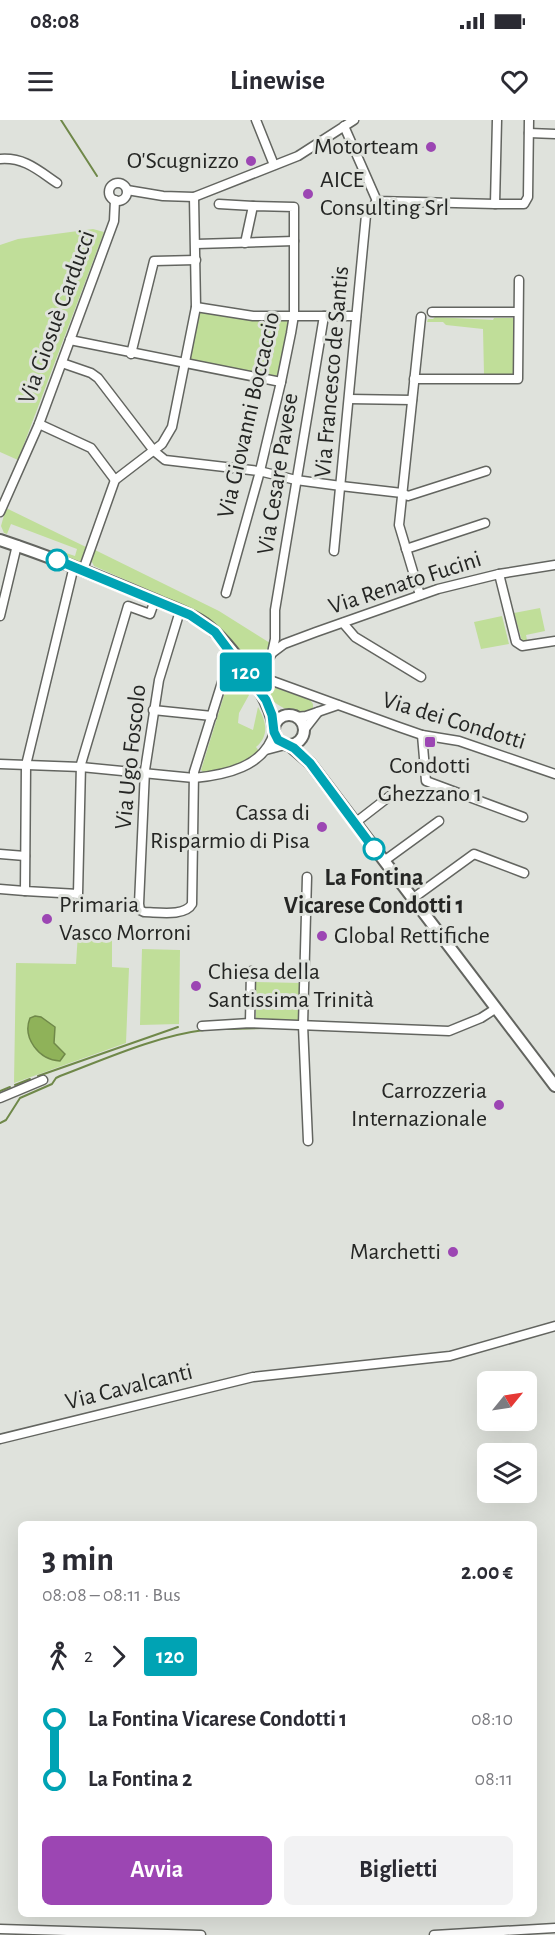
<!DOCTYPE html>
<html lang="it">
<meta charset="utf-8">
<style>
body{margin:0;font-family:"Alegreya Sans",sans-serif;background:#f2f2f3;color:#2b2b33;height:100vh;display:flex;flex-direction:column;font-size:22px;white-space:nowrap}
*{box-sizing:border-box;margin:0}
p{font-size:20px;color:#7c7c81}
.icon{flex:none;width:33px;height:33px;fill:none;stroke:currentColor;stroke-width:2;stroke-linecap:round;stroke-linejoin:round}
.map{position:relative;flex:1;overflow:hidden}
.details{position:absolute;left:18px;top:1401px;width:519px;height:396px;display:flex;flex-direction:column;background:#fff;border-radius:9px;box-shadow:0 6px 24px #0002}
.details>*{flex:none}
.badge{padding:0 12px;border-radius:4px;font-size:21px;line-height:39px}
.needle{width:39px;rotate:60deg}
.fabs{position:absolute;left:477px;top:1251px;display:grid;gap:12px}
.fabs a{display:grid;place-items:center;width:60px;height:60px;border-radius:9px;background:#fff;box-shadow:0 6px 24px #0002;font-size:30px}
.map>.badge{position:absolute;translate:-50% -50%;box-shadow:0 0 0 3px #fff}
.legs{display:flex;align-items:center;gap:9px;height:66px;padding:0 24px;font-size:20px}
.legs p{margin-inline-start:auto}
.headline{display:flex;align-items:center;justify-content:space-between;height:102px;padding:0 24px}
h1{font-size:33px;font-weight:700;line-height:45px}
.button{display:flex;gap:12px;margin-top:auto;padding:12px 24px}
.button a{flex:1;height:69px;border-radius:9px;background:#9c46b3;color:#fff;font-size:24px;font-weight:700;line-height:69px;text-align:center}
.button a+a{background:#f2f2f3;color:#2b2b33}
ul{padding:0 24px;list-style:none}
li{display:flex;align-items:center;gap:21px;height:60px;font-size:22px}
li i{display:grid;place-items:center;width:9px;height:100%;margin:0 8px;background:currentColor}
li i::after{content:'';width:15px;height:15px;margin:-8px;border:4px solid;border-radius:50%;background:#fff}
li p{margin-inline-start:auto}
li:first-child i{background:linear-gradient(#0000 50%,currentColor 0)}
li:last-child i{background:linear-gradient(currentColor 50%,#0000 0)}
.status{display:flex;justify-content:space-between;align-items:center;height:42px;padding:0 30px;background:#fff;direction:ltr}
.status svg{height:16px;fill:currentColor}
header{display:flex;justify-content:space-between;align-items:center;height:78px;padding:0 24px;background:#fff;font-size:27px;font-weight:700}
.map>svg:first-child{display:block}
</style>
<div class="status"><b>08:08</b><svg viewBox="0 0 49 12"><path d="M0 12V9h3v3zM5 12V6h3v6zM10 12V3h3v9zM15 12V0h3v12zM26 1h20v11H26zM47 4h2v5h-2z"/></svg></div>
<header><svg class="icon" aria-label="menu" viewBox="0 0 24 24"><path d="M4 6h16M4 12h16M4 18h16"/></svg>Linewise<svg class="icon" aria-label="heart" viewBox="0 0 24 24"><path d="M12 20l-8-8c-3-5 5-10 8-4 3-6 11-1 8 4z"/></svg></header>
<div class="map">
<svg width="555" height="1815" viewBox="0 0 555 1815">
<rect width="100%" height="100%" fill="#dfe2dc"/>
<g fill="#c0de99">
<path d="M 93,109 L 104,112 L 18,340 L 0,332 L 0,125 L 18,119 Z"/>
<path d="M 199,192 L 249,200 L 288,201 L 278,258 L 189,239 Z"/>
<path d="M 435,197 L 493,200 L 494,198 L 514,198 L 513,254 L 484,254 L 483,209 L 446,205 L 443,202 L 427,202 L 428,199 L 433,199 Z"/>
<path d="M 6,388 L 86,427 L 80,443 L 52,433 L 54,429 L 75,436 L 77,429 L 11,404 L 7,414 L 4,413 L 1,406 Z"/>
<path d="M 93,429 L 219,491 L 270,523 L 257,549 L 250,549 L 220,508 L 211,501 L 192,489 L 94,446 L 90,438 Z"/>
<path d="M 540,488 L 545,511 L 526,515 L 527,520 L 522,521 L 514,493 Z"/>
<path d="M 502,496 L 509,524 L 481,529 L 474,502 Z"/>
<path d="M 230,552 L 235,554 L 249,575 L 239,593 L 238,603 L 253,610 L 258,587 C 266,601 270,615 256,627 L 259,631 C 240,646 227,650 204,653 L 201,650 L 230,556 L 226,554 Z"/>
<path d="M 262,563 L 310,580 L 313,584 L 313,588 C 296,602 264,580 262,563 Z"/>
<path d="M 78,813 L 112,817 L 112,847 L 129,848 L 126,923 L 14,963 L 16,843 L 76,844 Z"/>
<path d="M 142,829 L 180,830 L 179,904 L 140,905 Z"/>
<path d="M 256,862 L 301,863 L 299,901 L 256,899 Z"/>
</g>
<path fill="#8fb259" stroke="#6f8849" stroke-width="1.5" d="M 35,896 L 41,897 L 55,907 L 54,923 L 65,934 L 60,941 C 39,940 22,918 30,898 Z"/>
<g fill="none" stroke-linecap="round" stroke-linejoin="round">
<g stroke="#6f8849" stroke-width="2">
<path d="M 61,0 L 97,56"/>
<path d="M 227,909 L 267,908"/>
<path d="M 38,956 L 178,907"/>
<path d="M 15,965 L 30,959"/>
<path d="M 0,971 L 10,967"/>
<path d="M 0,1003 L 6,1000 L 20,978 L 52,964 L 56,958 L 60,956 C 105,939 156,916 204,910"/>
</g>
<defs>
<g id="minor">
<path d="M 256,0 L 274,45"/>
<path d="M 497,0 L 495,84 L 524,84 L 528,77 L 529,0"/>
<path d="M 344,6 L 377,81 L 495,84"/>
<path d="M 529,13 L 555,14"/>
<path d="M 0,39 C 24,37 38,50 57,63"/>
<circle cx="118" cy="72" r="9"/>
<path d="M 127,70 L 163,76 L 194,77 L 298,36 L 354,0"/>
<path d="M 219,84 L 253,86"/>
<path d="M 196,124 L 294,121"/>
<path d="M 196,187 L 253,196 L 356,196"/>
<path d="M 432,192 L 518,192"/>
<path d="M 70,220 L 281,262"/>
<path d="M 131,234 L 154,141 L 196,140"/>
<path d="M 62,243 L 91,253 L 98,258 L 154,331 L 165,340 L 259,351 L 296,360 L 341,366 L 402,373 L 408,376 L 486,351"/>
<path d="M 414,259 L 518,259 L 519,160"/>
<path d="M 349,279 L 412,280"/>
<path d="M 39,304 L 91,328 L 115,360"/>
<path d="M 0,392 L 39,304 L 93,158 L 114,101 L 115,80"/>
<path d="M 406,429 L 485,403"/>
<path d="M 334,431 L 366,95 L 377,81"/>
<path d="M 555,445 L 499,454 L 438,469 L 316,512 L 284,524 L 272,533 L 261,553 L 267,559 L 399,607 L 422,615 L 459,621 L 555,654"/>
<path d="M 74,446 L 26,645 L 25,771 L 78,774 L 81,644 L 128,486 L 150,494 L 155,480"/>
<path d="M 83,450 L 115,360 L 162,324 L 172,307 L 196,187 L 194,77"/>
<path d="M 499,454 L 516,522 L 522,526 L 555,521"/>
<path d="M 226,473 L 259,355 L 281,262 L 291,213 L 294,195 L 294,87 L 253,86 L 245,123"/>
<path d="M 420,475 L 399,405 L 421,197"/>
<path d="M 180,491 L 159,560 L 145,650 L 139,784 L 140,790 L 144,792 C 157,792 185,797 192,784 L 194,652 L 229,540"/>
<path d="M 0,496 L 17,425"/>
<path d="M 343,503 L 355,517 L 421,557"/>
<path d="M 272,533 L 275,519 L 275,490 L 324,196"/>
<path d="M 153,590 L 212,596"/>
<path d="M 296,597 L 306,596 L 338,585"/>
<path d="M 304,610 L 318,592"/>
<path d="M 422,615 L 426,661 L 523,697"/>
<path d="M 266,630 L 285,625"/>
<path d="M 0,644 L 81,647 L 194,658 C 225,655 265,647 274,612"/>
<path d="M 355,703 L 395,672"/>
<path d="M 0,734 L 25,736"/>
<path d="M 384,741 L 439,701"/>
<path d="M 307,757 L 303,905 L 308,1021"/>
<path d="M 0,769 L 25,771"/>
<path d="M 412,779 L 474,734 L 524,753"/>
<path d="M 250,903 L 251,851"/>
<path d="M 202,906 L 250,903 L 449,911 L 481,898 L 495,889"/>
<path d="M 0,978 L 43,960"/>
<path d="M 0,1319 L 253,1257 L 450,1236 L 555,1206"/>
<path d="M 0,1809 L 201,1815"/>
<path d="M 434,1815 L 555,1808"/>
</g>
<g id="major">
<path d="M 0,420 C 51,437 101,457 150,478 C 168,486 188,492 204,503 C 230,522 270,577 274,608"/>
<circle cx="289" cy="610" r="15"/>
<path d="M 289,625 L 310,643 L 555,966"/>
</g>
</defs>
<use href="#minor" stroke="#636560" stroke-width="11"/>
<use href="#major" stroke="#636560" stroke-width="14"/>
<use href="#minor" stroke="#fff" stroke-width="8"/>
<use href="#major" stroke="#fff" stroke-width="10"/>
</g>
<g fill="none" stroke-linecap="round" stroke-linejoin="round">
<defs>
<path id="line-1" d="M 57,440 L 190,495 L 215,512 L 266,580 L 272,595 L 274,612 L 278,620 L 294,628 L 310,643 L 374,729"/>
</defs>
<use href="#line-1" stroke="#fff" stroke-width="14"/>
<use href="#line-1" stroke="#00a3b4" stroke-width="9"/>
</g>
<g fill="#9c46b3" stroke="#dfe2dc" stroke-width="2">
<circle cx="431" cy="27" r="6"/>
<circle cx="251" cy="41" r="6"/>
<circle cx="308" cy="74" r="6"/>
<rect x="424" y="616" width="12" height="12" rx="3"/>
<circle cx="322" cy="707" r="6"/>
<circle cx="47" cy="799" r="6"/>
<circle cx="322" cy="816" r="6"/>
<circle cx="196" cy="866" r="6"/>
<circle cx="499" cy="985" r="6"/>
<circle cx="453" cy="1132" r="6"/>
</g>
<g fill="#fff" stroke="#00a3b4" stroke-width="3">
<circle cx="57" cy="440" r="10"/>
<circle cx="374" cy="729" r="10"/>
</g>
<g text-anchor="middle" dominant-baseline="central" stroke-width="6" stroke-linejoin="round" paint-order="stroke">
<g font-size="24" fill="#252624" stroke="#dfe2dc" text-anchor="end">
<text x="419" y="27">Motorteam</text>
<text x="239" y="41">O'Scugnizzo</text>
<text x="320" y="60" text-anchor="start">AICE<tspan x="320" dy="28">Consulting Srl</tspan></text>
<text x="430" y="646" text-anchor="middle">Condotti<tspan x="430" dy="28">Ghezzano 1</tspan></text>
<text x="310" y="693">Cassa di<tspan x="310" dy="28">Risparmio di Pisa</tspan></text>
<text x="59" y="785" text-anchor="start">Primaria<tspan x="59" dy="28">Vasco Morroni</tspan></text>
<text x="334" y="816" text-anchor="start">Global Rettifiche</text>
<text x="208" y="852" text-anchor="start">Chiesa della<tspan x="208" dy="28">Santissima Trinità</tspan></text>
<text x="487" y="971">Carrozzeria<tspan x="487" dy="28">Internazionale</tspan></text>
<text x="441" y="1132">Marchetti</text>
</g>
<g font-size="24" fill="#252624" stroke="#dfe2dc">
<text transform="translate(57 197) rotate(-70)">Via Giosuè Carducci</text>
<text transform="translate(332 252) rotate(-85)">Via Francesco de Santis</text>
<text transform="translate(249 295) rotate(-77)">Via Giovanni Boccaccio</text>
<text transform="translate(278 354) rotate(-81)">Via Cesare Pavese</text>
<text transform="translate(405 463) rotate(-18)">Via Renato Fucini</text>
<text transform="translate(454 601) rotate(17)">Via dei Condotti</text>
<text transform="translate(131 637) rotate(-84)">Via Ugo Foscolo</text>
<text transform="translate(129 1267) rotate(-14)">Via Cavalcanti</text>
</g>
<g font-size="24" font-weight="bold" fill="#252624" stroke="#dfe2dc">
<text x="374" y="758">La Fontina<tspan x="374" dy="28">Vicarese Condotti 1</tspan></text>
</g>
</g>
</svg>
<div class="fabs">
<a><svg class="needle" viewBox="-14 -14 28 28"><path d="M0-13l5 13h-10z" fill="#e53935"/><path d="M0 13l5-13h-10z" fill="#7c7c81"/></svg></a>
<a><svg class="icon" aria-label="layers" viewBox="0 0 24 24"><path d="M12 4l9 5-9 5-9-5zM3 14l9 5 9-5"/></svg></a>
</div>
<b class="badge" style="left:246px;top:552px;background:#00a3b4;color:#fff">120</b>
<section class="details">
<div class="headline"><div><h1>3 min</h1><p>08:08 – 08:11 · Bus</p></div><b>2.00 €</b></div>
<div class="legs"><svg class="icon" aria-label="walk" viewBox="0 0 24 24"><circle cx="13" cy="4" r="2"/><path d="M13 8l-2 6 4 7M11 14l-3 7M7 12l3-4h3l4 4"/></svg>2<svg class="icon" aria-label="forward" viewBox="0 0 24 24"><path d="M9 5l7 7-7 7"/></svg><b class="badge" style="background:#00a3b4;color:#fff">120</b></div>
<ul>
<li><i style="color:#00a3b4"></i><b>La Fontina Vicarese Condotti 1</b><p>08:10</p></li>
<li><i style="color:#00a3b4"></i><b>La Fontina 2</b><p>08:11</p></li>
</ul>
<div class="button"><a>Avvia</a><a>Biglietti</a></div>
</section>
</div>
